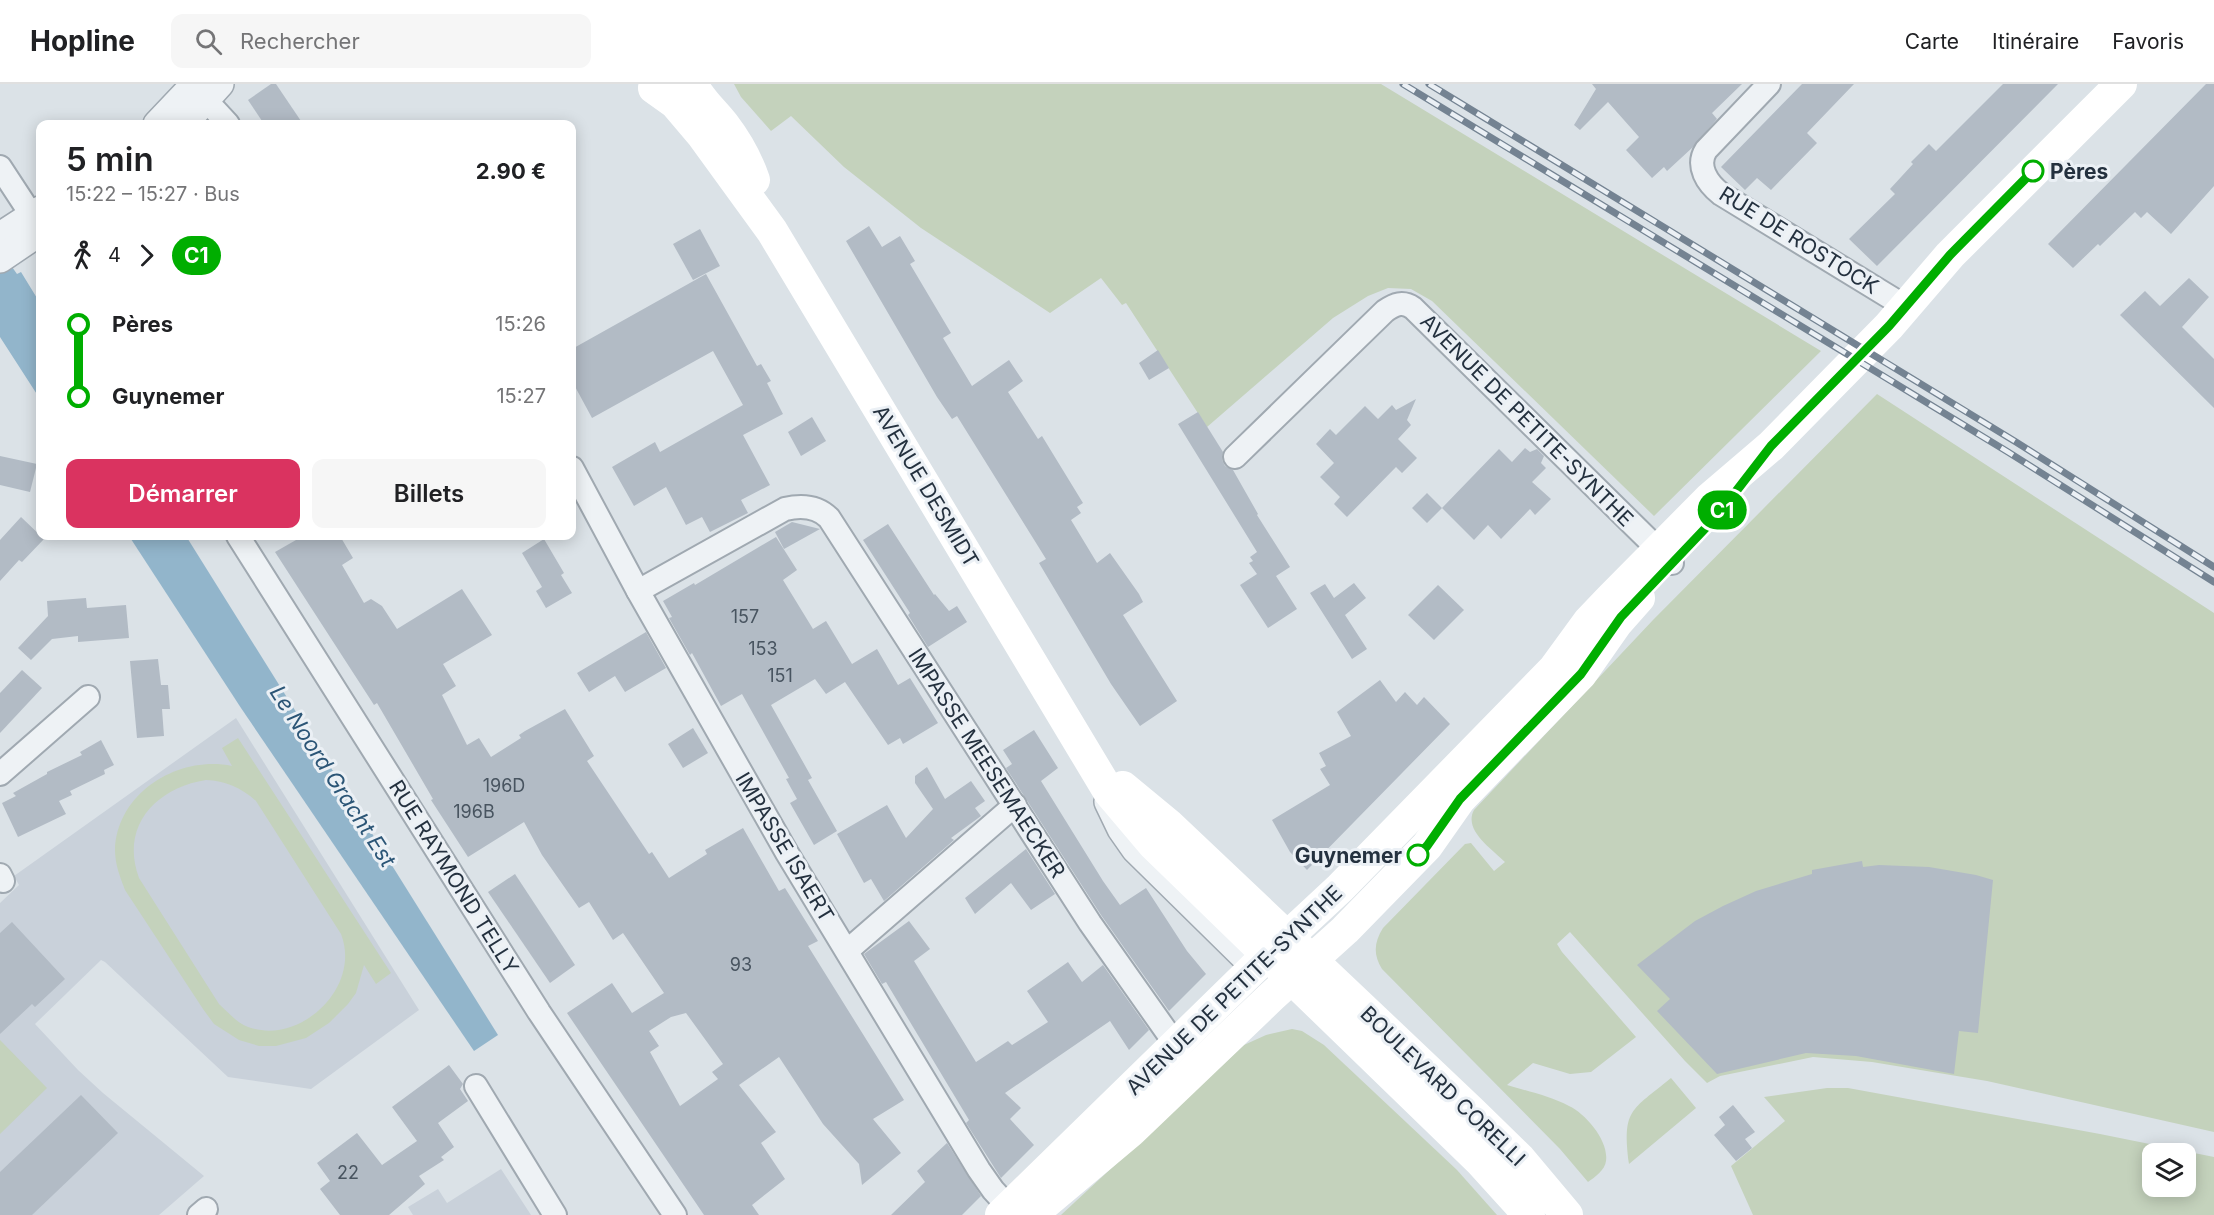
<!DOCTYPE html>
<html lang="fr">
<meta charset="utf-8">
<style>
body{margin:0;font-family:Inter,sans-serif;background:#f6f6f6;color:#202124;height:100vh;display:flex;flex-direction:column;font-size:22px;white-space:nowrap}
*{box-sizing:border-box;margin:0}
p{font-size:20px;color:#757577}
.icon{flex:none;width:33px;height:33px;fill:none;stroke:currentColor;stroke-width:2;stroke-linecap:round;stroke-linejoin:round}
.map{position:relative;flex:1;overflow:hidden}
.sheet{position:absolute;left:36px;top:36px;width:540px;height:420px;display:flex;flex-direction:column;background:#fff;border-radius:12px;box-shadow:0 3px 15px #0003}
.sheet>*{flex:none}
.badge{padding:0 12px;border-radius:20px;font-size:21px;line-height:39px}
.buttons{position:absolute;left:2142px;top:1059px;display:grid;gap:12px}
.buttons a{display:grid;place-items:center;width:54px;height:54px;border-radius:12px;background:#fff;box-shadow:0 3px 15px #0003;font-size:30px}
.map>.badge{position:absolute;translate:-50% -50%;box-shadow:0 0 0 3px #fff}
.legs{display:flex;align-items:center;gap:9px;height:66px;padding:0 30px;font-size:20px}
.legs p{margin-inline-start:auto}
.summary{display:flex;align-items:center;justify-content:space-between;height:102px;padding:0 30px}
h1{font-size:33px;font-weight:600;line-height:45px}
.button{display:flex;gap:12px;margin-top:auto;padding:12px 30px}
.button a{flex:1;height:69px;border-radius:12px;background:#da3360;color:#fff;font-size:24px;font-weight:600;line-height:69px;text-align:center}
.button a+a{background:#f6f6f6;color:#202124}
ul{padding:0 30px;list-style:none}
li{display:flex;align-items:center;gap:21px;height:72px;font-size:22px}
li i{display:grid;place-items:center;width:9px;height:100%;margin:0 8px;background:currentColor}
li i::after{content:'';width:15px;height:15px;margin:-8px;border:4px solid;border-radius:50%;background:#fff}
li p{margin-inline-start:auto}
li:first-child i{background:linear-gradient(#0000 50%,currentColor 0)}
li:last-child i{background:linear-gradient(currentColor 50%,#0000 0)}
header{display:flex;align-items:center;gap:36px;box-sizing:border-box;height:84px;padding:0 30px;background:#fff;border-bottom:2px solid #e0e0e0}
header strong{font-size:28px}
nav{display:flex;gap:33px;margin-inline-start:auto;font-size:21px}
.search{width:420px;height:54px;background:#f6f6f6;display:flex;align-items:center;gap:15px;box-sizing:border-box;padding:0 21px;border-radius:12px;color:#757577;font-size:22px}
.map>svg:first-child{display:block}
</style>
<header>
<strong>Hopline</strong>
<div class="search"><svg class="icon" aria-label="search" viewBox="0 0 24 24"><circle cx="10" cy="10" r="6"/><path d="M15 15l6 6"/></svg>Rechercher</div>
<nav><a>Carte</a><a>Itinéraire</a><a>Favoris</a></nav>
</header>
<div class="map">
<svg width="2214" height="1131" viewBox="0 0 2214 1131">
<rect width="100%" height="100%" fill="#dbe2e7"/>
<g fill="#c9d1da">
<path d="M 236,634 L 419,926 L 311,1005 L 228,993 L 105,878 L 101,876 L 35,940 L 78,986 L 103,1009 L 204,1092 L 159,1131 L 0,1131 L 0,819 L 19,801 L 14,792 Z"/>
<path d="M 501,1085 L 531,1131 L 413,1131 L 408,1123 L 438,1105 L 447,1119 Z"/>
</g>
<g fill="#c4d2bc" fill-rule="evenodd">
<path d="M 734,0 L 1381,0 L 1821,267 L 1654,432 L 1432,217 L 1411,205 L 1388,204 L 1368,212 L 1333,234 L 1207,343 L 1126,219 L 1122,221 L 1101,194 L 1050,229 L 921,144 L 844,83 L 791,32 L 771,47 L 741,13 Z"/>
<path d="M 1877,310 L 2214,529 L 2214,1048 L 1987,997 L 1872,978 L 1813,973 L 1720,992 L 1707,999 L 1685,977 L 1570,848 L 1557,860 L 1562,868 L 1636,953 L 1591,988 L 1570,990 L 1533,979 L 1507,1001 C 1527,1007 1550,1012 1569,1022 C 1586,1030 1609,1057 1606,1077 C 1605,1086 1595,1093 1588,1098 L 1560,1065 L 1382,885 C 1373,871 1374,858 1383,844 L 1465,760 L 1471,759 L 1494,787 L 1505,778 C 1492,765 1463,746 1474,726 L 1653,536 Z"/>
<path d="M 238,654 L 391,889 L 376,900 L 364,881 L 356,909 L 348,920 L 329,939 L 306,954 L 276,962 L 259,962 L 239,956 L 214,940 L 203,925 L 125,806 C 120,793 115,780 115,766 C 117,708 179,671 232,682 L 222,664 ZM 206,696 C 226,697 240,703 256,717 L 341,850 C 362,904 299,962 248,943 C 237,939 228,928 219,920 L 139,794 C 120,743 155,704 206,696 Z"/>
<path d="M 1292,945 L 1302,947 L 1324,961 L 1457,1086 L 1497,1131 L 1061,1131 L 1244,961 L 1266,951 Z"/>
<path d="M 0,956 L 47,1004 L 0,1050 Z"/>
<path d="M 1671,994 L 1696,1024 L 1629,1080 C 1622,1025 1631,1027 1671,994 Z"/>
<path d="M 1827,1004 L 1848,1004 L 2100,1050 L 2214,1073 L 2214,1131 L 1753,1131 L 1731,1082 L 1785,1037 L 1764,1013 ZM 2152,1070 L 2186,1070 L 2186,1102 L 2152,1102 Z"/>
</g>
<g fill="#92b5cb">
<path d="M 0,166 L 17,190 L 21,188 L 40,219 L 40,315 L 0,253 Z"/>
<path d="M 129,452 L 186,452 L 498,951 L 474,967 L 241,624 Z"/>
</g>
<g fill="#b2bbc5" fill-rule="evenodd">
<path d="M 271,0 L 276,0 L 303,40 L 264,40 L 248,16 Z"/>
<path d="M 1592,0 L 1742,0 L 1712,29 L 1717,35 L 1693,63 L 1667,87 L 1664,83 L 1652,94 L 1626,66 L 1639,53 L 1608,18 L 1580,46 L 1574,41 L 1596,5 Z"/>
<path d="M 1802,0 L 1854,0 L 1807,49 L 1817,59 L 1771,106 L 1757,94 L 1745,106 L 1721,83 Z"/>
<path d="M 2003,0 L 2058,0 L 1877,182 L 1849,155 L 1895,110 L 1890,105 L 1913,80 L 1911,78 L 1929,60 L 1936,67 Z"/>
<path d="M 2206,0 L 2214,0 L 2214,102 L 2171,150 L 2147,128 L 2141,134 L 2135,128 L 2100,162 L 2098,160 L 2073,184 L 2048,160 Z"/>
<path d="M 869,142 L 882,163 L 900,152 L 915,177 L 910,180 L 951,249 L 943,254 L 972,302 L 1009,276 L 1023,297 L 1008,308 L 1038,355 L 1042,352 L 1083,419 L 1077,423 L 1081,429 L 1071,436 L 1097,479 L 1110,469 L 1139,510 L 1143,518 L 1123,531 L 1177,617 L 1140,642 L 1111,600 L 1039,479 L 1046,475 L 957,332 L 952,335 L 937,313 L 846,157 Z"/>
<path d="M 700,145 L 720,182 L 693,196 L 673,160 Z"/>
<path d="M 706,190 L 757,282 L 761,280 L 771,297 L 767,299 L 783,330 L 743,351 L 770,401 L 741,416 L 748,429 L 710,448 L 702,433 L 686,441 L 666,403 L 634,422 L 612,383 L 655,358 L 660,368 L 743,321 L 713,267 L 592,334 L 572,297 L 572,265 Z"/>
<path d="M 2189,194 L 2209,213 L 2182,243 L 2214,275 L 2214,324 L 2120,231 L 2145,207 L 2160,222 Z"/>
<path d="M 1158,266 L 1169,284 L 1149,296 L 1139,279 Z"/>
<path d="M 1416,315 L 1407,336 L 1411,341 L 1398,355 L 1417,374 L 1402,389 L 1396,383 L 1347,433 L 1334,420 L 1340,413 L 1320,393 L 1334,379 L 1316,360 L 1330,345 L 1336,351 L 1365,322 L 1378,335 L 1392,321 L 1396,326 Z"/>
<path d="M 1198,328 L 1223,368 L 1222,376 L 1225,382 L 1233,386 L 1258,430 L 1257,431 L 1290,483 L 1276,492 L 1297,525 L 1268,544 L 1240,501 L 1257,490 L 1249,479 L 1253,477 L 1250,473 L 1257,468 L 1178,340 Z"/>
<path d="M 812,333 L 826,357 L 801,372 L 788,348 Z"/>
<path d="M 1525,364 L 1530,368 L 1537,365 L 1544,372 L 1541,379 L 1546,384 L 1532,398 L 1551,415 L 1535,431 L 1530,425 L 1501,455 L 1488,441 L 1474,456 L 1442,424 L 1427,439 L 1412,424 L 1427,409 L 1442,424 L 1499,365 L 1512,378 Z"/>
<path d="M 0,372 L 37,380 L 30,408 L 0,401 Z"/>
<path d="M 21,433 L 44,455 L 22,478 L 19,476 L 0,497 L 0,456 Z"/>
<path d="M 792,438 L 820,445 L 784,465 L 775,448 Z"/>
<path d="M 888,440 L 934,511 L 935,510 L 949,527 L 957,522 L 967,538 L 928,563 L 908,531 L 910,529 L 863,456 Z"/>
<path d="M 303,452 L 340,452 L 353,474 L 342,481 L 364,519 L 371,515 L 382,522 L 397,545 L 462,505 L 492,551 L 443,580 L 456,602 L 442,611 L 467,661 L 479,654 L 491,673 L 521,654 L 519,651 L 525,647 L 565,625 L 594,672 L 587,677 L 649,770 L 652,768 L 669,794 L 707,770 L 705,766 L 743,744 L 779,807 L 785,804 L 818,857 L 808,862 L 904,1016 L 873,1035 L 901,1069 L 862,1101 L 859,1080 L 823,1040 L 779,973 L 739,1001 L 776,1048 L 761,1059 L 785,1095 L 752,1121 L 759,1131 L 704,1131 L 567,929 L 612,899 L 632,929 L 664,909 L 623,849 L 613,856 L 589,818 L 579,824 L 542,771 L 524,738 L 468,773 L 431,716 L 433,715 L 377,619 L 374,621 L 275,468 ZM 686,929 L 723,980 L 712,988 L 718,995 L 680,1022 L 650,968 L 659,962 L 649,947 L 671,933 Z"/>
<path d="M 776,453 L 797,486 L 783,496 L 813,545 L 826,537 L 852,580 L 877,565 L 898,601 L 910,594 L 938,639 L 903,660 L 900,654 L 888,661 L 845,598 L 826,610 L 815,595 L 771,621 L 812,694 L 808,696 L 837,747 L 814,761 L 790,719 L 797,715 L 786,695 L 789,694 L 742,610 L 721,622 L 692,569 L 690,571 L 669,534 L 672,533 L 663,517 L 694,499 L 695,501 Z"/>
<path d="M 544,455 L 564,489 L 561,491 L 572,509 L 546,524 L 536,507 L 542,503 L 522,469 Z"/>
<path d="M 1354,499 L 1366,514 L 1345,531 L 1367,565 L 1352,575 L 1310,509 L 1325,500 L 1334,514 Z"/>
<path d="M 1438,501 L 1464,526 L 1434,556 L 1408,531 Z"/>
<path d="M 86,514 L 87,524 L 126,521 L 129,554 L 78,558 L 78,552 L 52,555 L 31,576 L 18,564 L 48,532 L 47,517 Z"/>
<path d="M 646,548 L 666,584 L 625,608 L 615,592 L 589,608 L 577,589 Z"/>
<path d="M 158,575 L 161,601 L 168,601 L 170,625 L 162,625 L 164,652 L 137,654 L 130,577 Z"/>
<path d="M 22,586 L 42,604 L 0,649 L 0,609 Z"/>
<path d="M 1380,596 L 1396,618 L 1405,608 L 1417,621 L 1424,613 L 1450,640 L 1307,786 L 1290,768 L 1272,736 L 1330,701 L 1320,685 L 1326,682 L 1319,669 L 1351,652 L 1337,628 Z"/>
<path d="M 693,644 L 708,669 L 683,684 L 668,660 Z"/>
<path d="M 1034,646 L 1058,684 L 1041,697 L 1103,797 L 1120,821 L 1146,804 L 1187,867 L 1206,890 L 1169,927 L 1101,831 L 1006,684 L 1012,680 L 1003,666 Z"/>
<path d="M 101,656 L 114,681 L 104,686 L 105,690 L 70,707 L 72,711 L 59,717 L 66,730 L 18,753 L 2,719 L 16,712 L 13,709 L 47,690 L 47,688 L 82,671 L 80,668 Z"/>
<path d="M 927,683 L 945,715 L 971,697 L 985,717 L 975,724 L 981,732 L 951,754 L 954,756 L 884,817 L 871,795 L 864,799 L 837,750 L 887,721 L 906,754 L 933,725 L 915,699 L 915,692 Z"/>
<path d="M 1026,765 L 1055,810 L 1031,826 L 1011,799 L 975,830 L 965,814 Z"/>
<path d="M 1862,777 L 1863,783 L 1879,781 L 1929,783 L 1976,791 L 1993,796 L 1978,949 L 1959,947 L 1954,990 L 1856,972 L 1806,969 L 1717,990 L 1657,927 L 1670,915 L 1637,881 L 1695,837 L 1723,822 L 1756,807 L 1812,790 L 1812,786 Z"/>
<path d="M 515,790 L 575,881 L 550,899 L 488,808 Z"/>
<path d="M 909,837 L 930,865 L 914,877 L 976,978 L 1008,957 L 1012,961 L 1048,938 L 1027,907 L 1068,878 L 1082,898 L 1103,881 L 1149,946 L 1129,966 L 1110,937 L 1005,1009 L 1021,1024 L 1010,1035 L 1034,1061 L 1001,1094 L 966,1039 L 969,1036 L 886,898 L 882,900 L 864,870 Z"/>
<path d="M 12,838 L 65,895 L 35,923 L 32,920 L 0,950 L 0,849 Z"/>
<path d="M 449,981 L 463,1000 L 460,1005 L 468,1017 L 438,1039 L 454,1063 L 441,1073 L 444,1076 L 419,1092 L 425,1100 L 389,1131 L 340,1131 L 320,1105 L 330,1097 L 317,1079 L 357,1049 L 382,1081 L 417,1057 L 392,1023 Z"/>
<path d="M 81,1011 L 118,1049 L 32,1131 L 0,1131 L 0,1088 Z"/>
<path d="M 1733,1021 L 1755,1048 L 1745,1055 L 1752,1064 L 1736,1077 L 1714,1051 L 1725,1041 L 1719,1033 Z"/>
<path d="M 947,1059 L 981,1112 L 962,1131 L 891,1131 L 925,1098 L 917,1087 Z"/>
</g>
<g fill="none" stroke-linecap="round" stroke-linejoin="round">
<defs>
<g id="minor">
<path d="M 1769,0 L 1706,66 C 1696,82 1707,99 1721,110 L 1906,223"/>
<path d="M 193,5 L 216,27 L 228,40"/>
<path d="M 0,83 L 40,144"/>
<path d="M 1235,373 L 1385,227 C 1395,220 1403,217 1413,224 L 1672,479"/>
<path d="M 572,384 L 638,507 L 787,769 L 979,1086 L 993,1106 L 1016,1131"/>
<path d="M 238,452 L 539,928 L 675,1131"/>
<path d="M 638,507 L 785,425 C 802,421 817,422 829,434 L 1090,839 L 1176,961"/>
<path d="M 0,690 L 88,613"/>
<path d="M 0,791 L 3,797"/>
<path d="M 847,867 L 1015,721"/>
<path d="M 476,1002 L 555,1131"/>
<path d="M 199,1131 L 206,1125"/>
</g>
<g id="tertiary">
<path d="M 157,40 L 195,0"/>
<path d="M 184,40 L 220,0"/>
<path d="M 0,152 L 40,126"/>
<path d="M 0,175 L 40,148"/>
<path d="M 1108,718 L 1121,745 L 1135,765 L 1255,883"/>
</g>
</defs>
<use href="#minor" stroke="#a0a9b1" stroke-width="26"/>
<use href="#tertiary" stroke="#a0a9b1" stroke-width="30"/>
<use href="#minor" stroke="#eef2f5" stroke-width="22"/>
<use href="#tertiary" stroke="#eef2f5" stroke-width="27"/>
<g stroke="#fff" stroke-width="32">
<path d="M 692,0 C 700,16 713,27 724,41 C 737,58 747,76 754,96"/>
<path d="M 654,4 L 675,19 L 703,52 L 772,147 L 1109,708 L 1153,760 L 1480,1077 L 1529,1131"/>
<path d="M 1123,703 L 1169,741 L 1472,1028 L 1520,1075 L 1567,1131"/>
<path d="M 1001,1131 L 1255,883 L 1340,804 L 1554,585 L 1589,537 L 1610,515 L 1709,415 L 1771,362 L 1889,242 L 1950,171 L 2121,0"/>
<path d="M 1031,1131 L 1131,1047 L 1271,913 L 1345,846 L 1427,762 L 1460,715 L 1581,590 L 1616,540 L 1639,514"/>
</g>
<defs>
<g id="rail">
<path d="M 1403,0 L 2008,368 L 2214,498"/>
<path d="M 1429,0 L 2016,358 L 2214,483"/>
</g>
</defs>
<use href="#rail" stroke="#748392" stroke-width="7"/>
<use href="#rail" stroke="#ebf0f5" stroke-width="4.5" stroke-dasharray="14" stroke-linecap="butt"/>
</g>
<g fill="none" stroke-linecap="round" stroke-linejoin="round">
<defs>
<path id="line-1" d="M 1418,771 L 1427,762 L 1460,715 L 1581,590 L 1621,533 L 1717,432 L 1771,362 L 1889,242 L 1950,171 L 2033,87"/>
</defs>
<use href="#line-1" stroke="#fff" stroke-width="14"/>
<use href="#line-1" stroke="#00ae00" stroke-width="9"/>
</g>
<g fill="#fff" stroke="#00ae00" stroke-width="3">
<circle cx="2033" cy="87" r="10"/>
<circle cx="1418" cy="771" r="10"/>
</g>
<g text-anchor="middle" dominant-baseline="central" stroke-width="6" stroke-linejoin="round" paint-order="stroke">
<g font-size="18" fill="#485460">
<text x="745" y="532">157</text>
<text x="763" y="564">153</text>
<text x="780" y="591">151</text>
<text x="504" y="701">196D</text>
<text x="474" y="727">196B</text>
<text x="741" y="880">93</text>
<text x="348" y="1088">22</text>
</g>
<g font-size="21" font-weight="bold" fill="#24313f" stroke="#ebf0f5" text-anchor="start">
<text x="2050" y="87">Pères</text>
<text x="1402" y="771" text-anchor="end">Guynemer</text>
</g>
<g font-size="21" fill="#24313f" stroke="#ebf0f5">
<text transform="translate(1799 156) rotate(32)">RUE DE ROSTOCK</text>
<text transform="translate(1527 336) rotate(45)">AVENUE DE PETITE-SYNTHE</text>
<text transform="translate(926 402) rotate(59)">AVENUE DESMIDT</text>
<text transform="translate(987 679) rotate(57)">IMPASSE MEESEMAECKER</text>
<text transform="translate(785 763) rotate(59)">IMPASSE ISAERT</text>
<text transform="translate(454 793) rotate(58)">RUE RAYMOND TELLY</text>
<text transform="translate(1234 906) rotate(-44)">AVENUE DE PETITE-SYNTHE</text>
<text transform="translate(1443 1002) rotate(44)">BOULEVARD CORELLI</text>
</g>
<g font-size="22" font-style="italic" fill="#2b5576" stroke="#ebf0f5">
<text transform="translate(333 692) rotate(57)">Le Noord Gracht Est</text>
</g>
</g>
</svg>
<div class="buttons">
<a><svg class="icon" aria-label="layers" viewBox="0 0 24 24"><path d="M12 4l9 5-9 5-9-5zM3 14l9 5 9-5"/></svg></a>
</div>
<b class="badge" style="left:1722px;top:426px;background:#00ae00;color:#fff">C1</b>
<section class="sheet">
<div class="summary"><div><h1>5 min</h1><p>15:22 – 15:27 · Bus</p></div><b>2.90 €</b></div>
<div class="legs"><svg class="icon" aria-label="walk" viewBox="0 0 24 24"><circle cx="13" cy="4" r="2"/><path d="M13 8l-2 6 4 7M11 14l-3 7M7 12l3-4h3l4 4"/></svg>4<svg class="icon" aria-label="forward" viewBox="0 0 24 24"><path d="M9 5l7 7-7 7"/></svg><b class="badge" style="background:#00ae00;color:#fff">C1</b></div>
<ul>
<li><i style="color:#00ae00"></i><b>Pères</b><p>15:26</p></li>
<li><i style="color:#00ae00"></i><b>Guynemer</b><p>15:27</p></li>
</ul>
<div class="button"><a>Démarrer</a><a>Billets</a></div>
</section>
</div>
